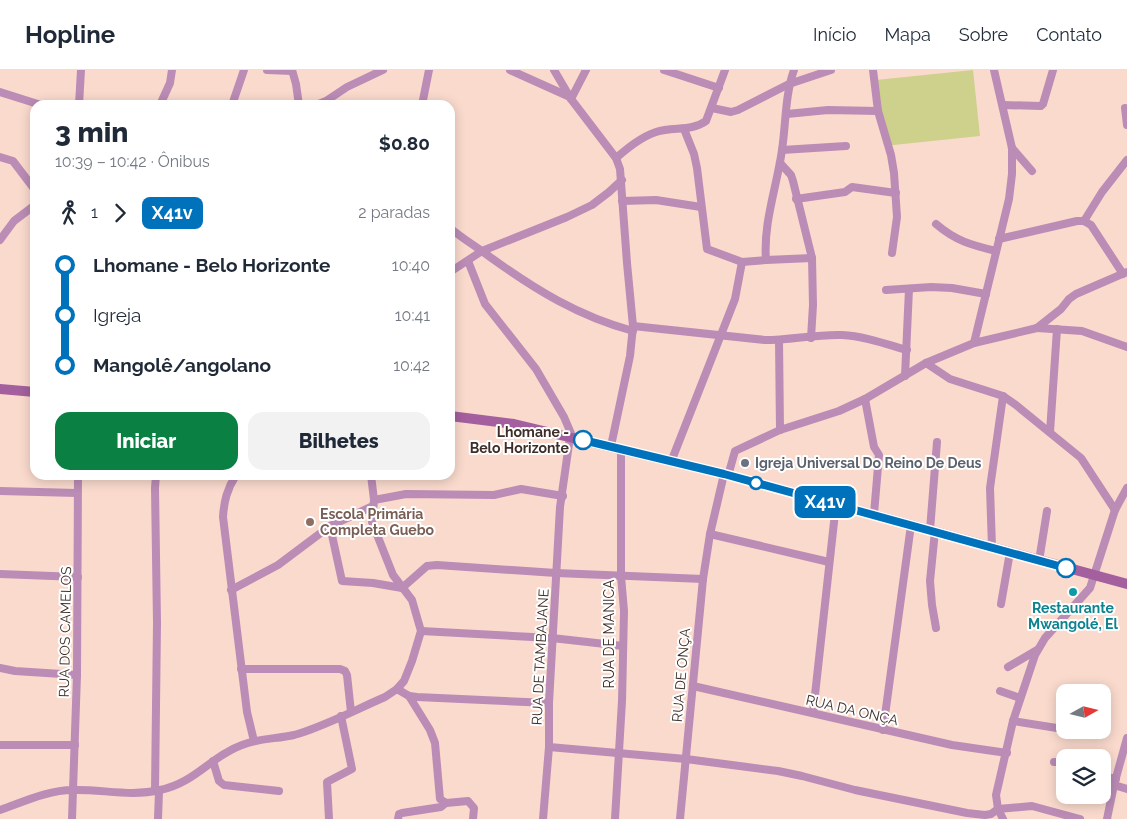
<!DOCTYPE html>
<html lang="pt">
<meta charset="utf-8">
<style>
body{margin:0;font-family:Raleway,sans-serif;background:#f2f2f3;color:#1f2937;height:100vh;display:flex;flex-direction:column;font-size:19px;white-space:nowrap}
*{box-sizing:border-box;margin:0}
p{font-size:16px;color:#747a83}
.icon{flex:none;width:28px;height:28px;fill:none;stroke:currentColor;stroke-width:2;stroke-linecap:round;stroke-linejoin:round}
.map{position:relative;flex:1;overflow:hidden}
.drawer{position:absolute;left:30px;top:30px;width:425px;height:380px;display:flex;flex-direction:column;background:#fff;border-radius:15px;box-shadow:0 2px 12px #0003}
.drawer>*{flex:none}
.badge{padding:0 10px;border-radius:8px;font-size:18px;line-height:32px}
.needle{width:32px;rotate:82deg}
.fabs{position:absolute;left:1056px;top:614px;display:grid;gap:10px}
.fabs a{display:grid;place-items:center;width:55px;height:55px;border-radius:10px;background:#fff;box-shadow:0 2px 12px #0003;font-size:25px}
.map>.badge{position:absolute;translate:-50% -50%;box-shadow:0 0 0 2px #fff}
.legs{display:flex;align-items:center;gap:8px;height:55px;padding:0 25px;font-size:16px}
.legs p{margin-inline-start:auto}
.head{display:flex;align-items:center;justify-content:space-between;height:85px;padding:0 25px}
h1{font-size:28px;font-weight:800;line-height:38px}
.button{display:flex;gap:10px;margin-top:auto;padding:10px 25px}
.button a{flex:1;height:58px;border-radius:15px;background:#0b8043;color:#fff;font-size:20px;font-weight:800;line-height:58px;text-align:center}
.button a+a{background:#f2f2f3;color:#1f2937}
ul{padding:0 25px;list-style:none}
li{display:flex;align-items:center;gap:18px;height:50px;font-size:19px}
li i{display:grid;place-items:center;width:8px;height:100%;margin:0 6px;background:currentColor}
li i::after{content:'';width:12px;height:12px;margin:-6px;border:4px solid;border-radius:50%;background:#fff}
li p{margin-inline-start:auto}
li:first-child i{background:linear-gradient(#0000 50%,currentColor 0)}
li:last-child i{background:linear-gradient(currentColor 50%,#0000 0)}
header{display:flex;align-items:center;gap:30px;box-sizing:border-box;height:70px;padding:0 25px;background:#fff;border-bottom:1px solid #e0e1e3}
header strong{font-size:24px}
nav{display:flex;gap:28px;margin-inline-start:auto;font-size:18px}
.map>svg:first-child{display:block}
</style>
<header>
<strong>Hopline</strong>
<nav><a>Início</a><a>Mapa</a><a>Sobre</a><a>Contato</a></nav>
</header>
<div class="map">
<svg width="1127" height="749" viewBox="0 0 1127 749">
<rect width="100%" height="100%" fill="#fadacd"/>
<path fill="#cdd18b" d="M 973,0 L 980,66 L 884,76 L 876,10 Z"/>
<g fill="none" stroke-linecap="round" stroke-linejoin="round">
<g stroke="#bb8cb5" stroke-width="8">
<path d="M 267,0 L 292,1"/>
<path d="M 292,0 L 296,14 L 299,35"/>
<path d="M 510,0 L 570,27"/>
<path d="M 554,0 L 571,29 L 616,88 L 620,99 L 627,193 L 633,256 L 630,286 L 611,376"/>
<path d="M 664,0 L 719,18"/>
<path d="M 873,0 L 878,41 L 891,85 L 894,103 L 897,147 L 892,183"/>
<path d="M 0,22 L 41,35"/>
<path d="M 571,29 L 586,0"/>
<path d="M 79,35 L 81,0"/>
<path d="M 160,35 L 170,13 L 172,0"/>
<path d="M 232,35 L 244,0"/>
<path d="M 316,35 L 326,31 L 347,17 L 383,0"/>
<path d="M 422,35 L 429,0"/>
<path d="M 1003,35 L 1041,36 L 1043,34 L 1053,0"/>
<path d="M 712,38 L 731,42 L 738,40 L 789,14 L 831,0"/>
<path d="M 1125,38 L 1127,55"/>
<path d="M 787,44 L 828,40 L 878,41"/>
<path d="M 684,59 L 694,84 L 697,98 L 707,179 L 742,192 L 766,190 L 812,188"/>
<path d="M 1012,78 L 1032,101"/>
<path d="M 782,80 L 846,76"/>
<path d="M 0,87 L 13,91 L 35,120"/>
<path d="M 616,88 C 628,78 641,67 656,62 C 673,56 691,62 706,51 L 725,0"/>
<path d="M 780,93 L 791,105 L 793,111 L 812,188 L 813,235 L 811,268"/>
<path d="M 796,129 L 845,122 L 852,117 L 896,123"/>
<path d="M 622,131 L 656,130 L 701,137"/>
<path d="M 1084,151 L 1102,122 L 1127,90"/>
<path d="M 936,154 C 956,171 971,175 996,181"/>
<path d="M 450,158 C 463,169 477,177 490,187 C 536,220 578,246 633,261"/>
<path d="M 999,169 L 1077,151 L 1084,151 L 1091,155 L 1123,204"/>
<path d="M 0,170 L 14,151 L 35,135"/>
<path d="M 766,190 C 763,153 777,116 782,80 C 786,53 785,25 794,0"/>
<path d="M 468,191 L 485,234 L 536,299 L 564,347 L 573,368"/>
<path d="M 450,202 L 482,181 L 567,147 L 592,135 L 609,122 L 622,110"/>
<path d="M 886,220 L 931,217 L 952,218 L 986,224"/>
<path d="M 633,256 L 765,270 C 791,270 816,264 842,265 C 864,266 886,274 907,280"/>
<path d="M 1037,258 L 1082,261 L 1127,277"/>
<path d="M 779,270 L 780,360"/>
<path d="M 974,273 L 1037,258 L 1061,239 L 1069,229 L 1076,224 L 1127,202"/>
<path d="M 926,293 L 950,309 L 1003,326 L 1016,335 L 1081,388 L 1115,440"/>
<path d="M 905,306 L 909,219"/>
<path d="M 865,329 L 874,377 L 879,385 L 874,444"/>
<path d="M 1050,362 L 1057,259"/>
<path d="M 671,392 L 735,229 L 742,192"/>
<path d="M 236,405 C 227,419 224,431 223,447 L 247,642 L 254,671"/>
<path d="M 728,406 L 735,381 L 780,360 L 839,341 L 865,329 L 926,293 L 974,273 L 1009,129 L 1012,104 L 1012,78 L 994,0"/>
<path d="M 0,421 L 77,423"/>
<path d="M 374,430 L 406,424 L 494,425 L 521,419 L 563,426"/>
<path d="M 330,456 L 342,511 L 373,513 L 402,518 L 427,496 L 437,495 L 556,503 L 703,509"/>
<path d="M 930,460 L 937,372"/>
<path d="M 935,461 L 930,511 L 932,535 L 936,558"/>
<path d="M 710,464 L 829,492"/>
<path d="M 992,477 L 990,418 L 1003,326"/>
<path d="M 1039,491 L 1047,441"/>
<path d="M 0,504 L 78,507"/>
<path d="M 231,520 L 278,495 L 330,456 L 373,436"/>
<path d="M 1001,534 L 1010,482"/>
<path d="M 421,561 L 552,568 L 623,576"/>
<path d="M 1008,597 L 1037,580"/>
<path d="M 0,598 L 15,601 L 77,605"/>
<path d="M 241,599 L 340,599 L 345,601 L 347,605 L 351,642"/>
<path d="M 693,616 L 952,675 L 1007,683"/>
<path d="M 397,619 L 409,626 L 417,627 L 549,633"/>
<path d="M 1000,621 L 1020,628"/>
<path d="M 409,626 L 430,660 L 435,673 L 440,729 L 446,733 L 468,731 L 474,738 L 473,749"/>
<path d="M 813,643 L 836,434"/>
<path d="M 1013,651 L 1063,659"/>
<path d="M 883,660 L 911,455"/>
<path d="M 0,675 L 75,675"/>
<path d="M 549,677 L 686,689 L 778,701 L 802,706 L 855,720 L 967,743 L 985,745 L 991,744 L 998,739 L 1032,736 L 1080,749"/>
<path d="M 213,691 L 219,711 L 224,715 L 279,721"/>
<path d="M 1054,692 L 1063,692 L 1065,693"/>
<path d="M 1102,706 L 1116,709"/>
<path d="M 1114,715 L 1127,719"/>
<path d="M 155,721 L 157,553 L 155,418 L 156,405"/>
<path d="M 0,740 C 23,732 48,720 73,720 C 101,719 131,727 160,720 C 195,713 211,686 242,675 C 259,668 277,669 294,665 C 323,657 357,639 385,627 L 397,619 L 404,611 L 412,591 L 421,561 L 412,530 L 393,505 L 372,452 L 374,430 L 371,405"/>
<path d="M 72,749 L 77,605 L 78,405"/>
<path d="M 158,749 L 159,721"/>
<path d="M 329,749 L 327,712 L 352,699 L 341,646"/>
<path d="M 398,749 L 399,744 L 402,743 L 441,737 L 446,733"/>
<path d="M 543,749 L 549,677 L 549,633 L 560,437 L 570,367"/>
<path d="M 615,749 L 622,631 L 624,541 L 621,506 L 621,379"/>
<path d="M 680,749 L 703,509 L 710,464 L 724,404"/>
<path d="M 1003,749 L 998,739 L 996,725 L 1013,651 L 1035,585 L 1045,568 L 1090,518 L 1115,440 L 1127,418"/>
<path d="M 1107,749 L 1114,715 L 1127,668"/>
</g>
<g stroke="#a4609e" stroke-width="10">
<path d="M 0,319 L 35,322"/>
<path d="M 450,346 L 514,354 L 724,404 L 1127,514"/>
</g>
</g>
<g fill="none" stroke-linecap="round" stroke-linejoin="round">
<defs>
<path id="line-1" d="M 583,370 L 724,404 L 1066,498"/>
</defs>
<use href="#line-1" stroke="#fff" stroke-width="11"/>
<use href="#line-1" stroke="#0072bc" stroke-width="8"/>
</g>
<g fill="#fff" stroke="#0072bc" stroke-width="2.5">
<circle cx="583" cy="370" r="9"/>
<circle cx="756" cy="413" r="6"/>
<circle cx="1066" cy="498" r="9"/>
</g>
<circle fill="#6b7280" stroke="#fff" stroke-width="2" cx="745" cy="393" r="5"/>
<circle fill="#8d6e63" stroke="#fff" stroke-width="2" cx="310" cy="452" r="5"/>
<circle fill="#0f9aa8" stroke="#fff" stroke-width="2" cx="1073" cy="522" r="5"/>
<g text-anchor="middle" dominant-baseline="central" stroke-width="4" stroke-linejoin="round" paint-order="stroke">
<g font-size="14" font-weight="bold" fill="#3d2e28" stroke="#fff" text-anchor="end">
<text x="569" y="362">Lhomane -<tspan x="569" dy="16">Belo Horizonte</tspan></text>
</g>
<g font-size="14" font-weight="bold" fill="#5b616d" stroke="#fff" text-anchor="start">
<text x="755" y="393">Igreja Universal Do Reino De Deus</text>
</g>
<g font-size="14" font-weight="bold" fill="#785e54" stroke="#fff" text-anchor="start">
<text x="320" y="444">Escola Primária<tspan x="320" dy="16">Completa Guebo</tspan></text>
</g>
<g font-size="14" font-weight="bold" fill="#0d838f" stroke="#fff">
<text x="1073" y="538">Restaurante<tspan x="1073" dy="16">Mwangolé, El</tspan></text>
</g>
<g font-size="14" fill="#3d2e28" stroke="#fff">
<text transform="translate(65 562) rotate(-89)">RUA DOS CAMELOS</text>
<text transform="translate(609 564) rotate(-90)">RUA DE MANICA</text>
<text transform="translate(540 587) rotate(-87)">RUA DE TAMBAJANE</text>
<text transform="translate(681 605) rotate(-85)">RUA DE ONÇA</text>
<text transform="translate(852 640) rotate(13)">RUA DA ONÇA</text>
</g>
</g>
</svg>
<div class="fabs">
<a><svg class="needle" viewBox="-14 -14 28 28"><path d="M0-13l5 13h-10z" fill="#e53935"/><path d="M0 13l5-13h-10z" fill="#747a83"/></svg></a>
<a><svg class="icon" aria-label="layers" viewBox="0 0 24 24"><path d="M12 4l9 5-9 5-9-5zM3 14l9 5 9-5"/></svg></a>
</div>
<b class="badge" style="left:825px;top:432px;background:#0072bc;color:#fff">X41v</b>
<section class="drawer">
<div class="head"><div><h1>3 min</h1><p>10:39 – 10:42 · Ônibus</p></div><b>$0.80</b></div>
<div class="legs"><svg class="icon" aria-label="walk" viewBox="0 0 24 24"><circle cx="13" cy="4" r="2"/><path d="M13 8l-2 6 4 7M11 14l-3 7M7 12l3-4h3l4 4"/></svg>1<svg class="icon" aria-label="forward" viewBox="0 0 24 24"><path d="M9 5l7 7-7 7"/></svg><b class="badge" style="background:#0072bc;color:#fff">X41v</b><p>2 paradas</p></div>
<ul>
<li><i style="color:#0072bc"></i><b>Lhomane - Belo Horizonte</b><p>10:40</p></li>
<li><i style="color:#0072bc"></i><span>Igreja</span><p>10:41</p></li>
<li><i style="color:#0072bc"></i><b>Mangolê/angolano</b><p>10:42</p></li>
</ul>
<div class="button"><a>Iniciar</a><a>Bilhetes</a></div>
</section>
</div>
